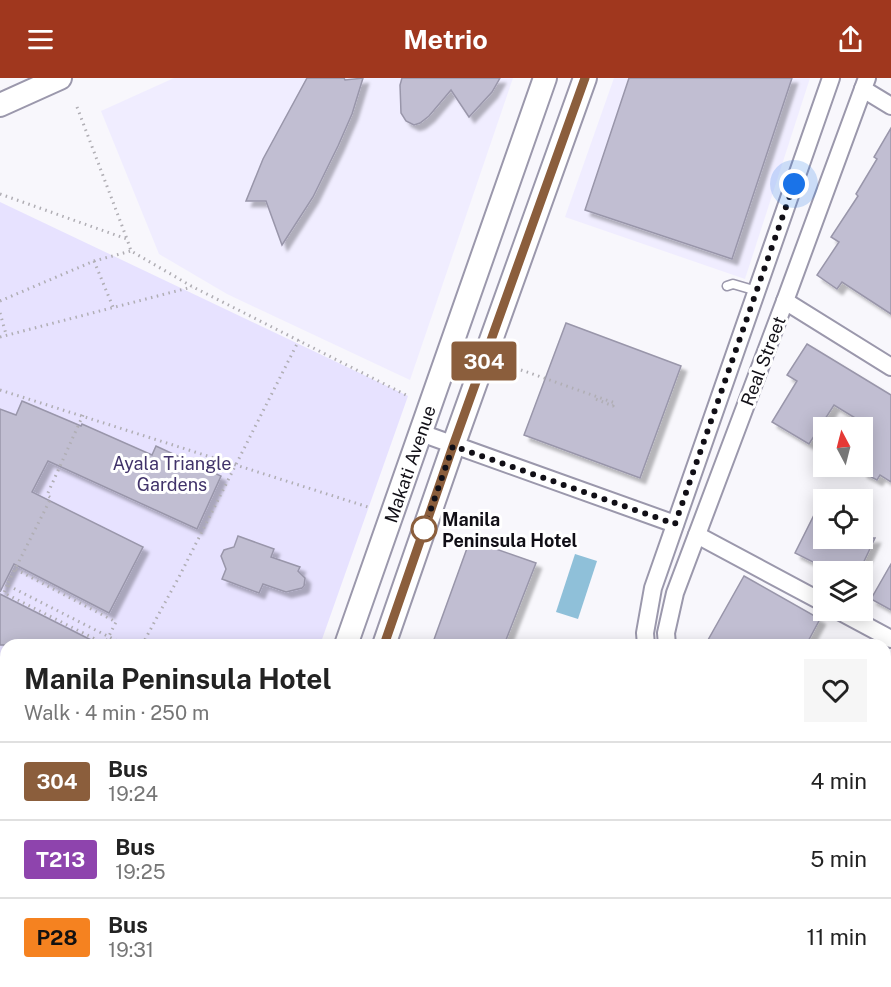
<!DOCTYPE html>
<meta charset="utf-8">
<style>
body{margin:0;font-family:"Public Sans",sans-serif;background:#f6f6f6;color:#222;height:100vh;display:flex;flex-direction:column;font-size:22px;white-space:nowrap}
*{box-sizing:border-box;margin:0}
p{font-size:20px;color:#767676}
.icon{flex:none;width:33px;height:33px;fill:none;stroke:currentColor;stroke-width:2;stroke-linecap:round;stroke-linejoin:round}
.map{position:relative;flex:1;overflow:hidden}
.side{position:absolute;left:0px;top:561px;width:891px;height:348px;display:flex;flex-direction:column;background:#fff;border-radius:18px 18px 0 0;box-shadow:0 3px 15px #0003}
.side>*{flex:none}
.badge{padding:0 12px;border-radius:4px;font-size:21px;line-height:39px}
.needle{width:39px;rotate:353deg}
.tools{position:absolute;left:813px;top:339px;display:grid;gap:12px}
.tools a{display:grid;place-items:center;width:60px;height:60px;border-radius:0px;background:#fff;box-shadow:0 3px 15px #0003;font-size:30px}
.you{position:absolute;width:30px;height:30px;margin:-15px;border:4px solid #fff;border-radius:50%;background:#1a73e8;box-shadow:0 0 0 9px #1a73e833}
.map>.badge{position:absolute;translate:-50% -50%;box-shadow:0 0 0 3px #fff}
.round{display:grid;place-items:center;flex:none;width:63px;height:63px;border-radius:0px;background:#f6f6f6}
.headline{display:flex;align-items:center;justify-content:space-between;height:102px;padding:0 24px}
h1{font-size:28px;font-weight:700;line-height:45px}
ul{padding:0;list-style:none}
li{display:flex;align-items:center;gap:18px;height:78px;padding:0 24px;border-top:2px solid #e0e0e0}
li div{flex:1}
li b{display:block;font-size:22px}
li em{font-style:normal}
li .badge{min-width:66px;font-weight:700;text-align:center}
header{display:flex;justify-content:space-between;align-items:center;height:78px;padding:0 24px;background:#a0371e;color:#fff;font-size:27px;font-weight:700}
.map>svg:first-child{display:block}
</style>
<header><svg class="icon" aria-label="menu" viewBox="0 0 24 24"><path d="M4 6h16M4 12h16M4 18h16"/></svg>Metrio<svg class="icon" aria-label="share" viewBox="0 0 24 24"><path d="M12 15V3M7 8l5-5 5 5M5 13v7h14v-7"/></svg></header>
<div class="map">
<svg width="891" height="909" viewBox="0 0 891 909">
<defs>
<filter id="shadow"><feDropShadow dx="5.5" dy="5.5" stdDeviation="1.5" flood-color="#0004"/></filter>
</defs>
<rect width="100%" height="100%" fill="#f8f7fc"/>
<g fill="#f0edff">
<path d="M 174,0 L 513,0 L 410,302 L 227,216 L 159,176 L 101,33 Z"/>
<path d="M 614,0 L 810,0 L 745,201 L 565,139 Z"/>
<path d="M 0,779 L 6,782 L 6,903 L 201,903 L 198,909 L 0,909 Z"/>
</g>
<g fill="#e7e2ff">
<path d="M 0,124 L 408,318 L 320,567 L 6,567 L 6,678 L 0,675 Z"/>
<path d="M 699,903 L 747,903 L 743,909 L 711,909 Z"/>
</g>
<path fill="#8fc0d9" d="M 575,476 L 597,483 L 578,541 L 556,534 Z"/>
<g fill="#c1bed2" stroke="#9996aa" stroke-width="1.5" filter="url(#shadow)">
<path d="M 307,0 L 344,0 L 345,2 L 363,0 L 352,36 L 338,68 L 313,119 L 282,167 L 266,123 L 246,123 L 263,81 Z"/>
<path d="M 402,0 L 500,0 L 492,14 L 469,39 L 451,12 L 429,38 L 420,45 L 414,47 L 406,43 L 401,35 L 400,7 Z"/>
<path d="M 629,0 L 792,0 L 732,181 L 585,132 Z"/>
<path d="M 891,50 L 891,236 L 842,204 L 837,211 L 817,197 L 839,164 L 831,159 L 858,118 L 856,116 L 877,81 L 874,79 Z"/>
<path d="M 566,245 L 681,288 L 640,400 L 524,357 Z"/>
<path d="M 807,266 L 891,317 L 891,404 L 880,397 L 877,402 L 862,394 L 862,361 L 870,349 L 834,327 L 809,366 L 772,344 L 797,303 L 787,297 Z"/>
<path d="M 22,323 L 81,348 L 82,346 L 152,377 L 156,368 L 221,398 L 197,451 L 48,383 L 32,414 L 143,469 L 109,535 L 14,486 L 0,514 L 0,331 L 16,337 Z"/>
<path d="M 824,417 L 824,460 L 875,460 L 859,494 L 833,494 L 795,475 Z"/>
<path d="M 238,458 L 274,471 L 271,479 L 300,489 L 298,493 L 305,500 L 304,508 L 302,510 L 286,514 L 263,506 L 259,515 L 222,501 L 226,491 L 221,478 L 224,472 L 234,469 Z"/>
<path d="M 470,462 L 536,485 L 504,567 L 432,567 Z"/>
<path d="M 891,486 L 891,532 L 871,521 Z"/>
<path d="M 744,498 L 820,541 L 806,567 L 717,567 L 708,562 Z"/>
<path d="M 0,516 L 101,567 L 0,567 Z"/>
</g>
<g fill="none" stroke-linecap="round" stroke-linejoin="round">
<defs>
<path id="lane" d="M 727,208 L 733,206 L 757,213"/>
<g id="street">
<path d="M 863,11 L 891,28"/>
<path d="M 785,223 L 891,289"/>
<path d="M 421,355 L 675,446"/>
<path d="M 697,457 L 824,525"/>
<path d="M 837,532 L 891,561"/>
<path d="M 646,567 L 645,555 L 653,510 L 831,0"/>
<path d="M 667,567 L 666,555 L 675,515 L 785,223 L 867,0"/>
<path d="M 885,848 L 891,852"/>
<path d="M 885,878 L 891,882"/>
<path d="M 48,909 L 52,903"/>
<path d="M 780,909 L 784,903"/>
</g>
<g id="secondary">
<path d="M 0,27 L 60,0"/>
<path d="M 346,567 L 545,0"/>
<path d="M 384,567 L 453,368 L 585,0"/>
<path d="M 0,690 L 6,693"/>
<path d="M 0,743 L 6,746"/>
<path d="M 312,903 L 324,909"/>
<path d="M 413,903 L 425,909"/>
<path d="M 226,909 L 228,903"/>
<path d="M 265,909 L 267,903"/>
</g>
</defs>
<use href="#lane" stroke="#9b98ac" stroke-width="11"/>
<use href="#street" stroke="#9b98ac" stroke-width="20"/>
<use href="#secondary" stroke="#9b98ac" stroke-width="26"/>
<g stroke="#b0aeb4" stroke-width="3" stroke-dasharray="1.5 4.5" stroke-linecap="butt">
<path d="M 77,29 L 127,161"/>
<path d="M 0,116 L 127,161 L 131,173 L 193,209 L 408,318"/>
<path d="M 94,183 L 113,229"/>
<path d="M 0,223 L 94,183 L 131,173"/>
<path d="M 0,235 L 6,256"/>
<path d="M 0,259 L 192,209"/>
<path d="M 504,286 L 615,325 L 613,328 L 593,320"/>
<path d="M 0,312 L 368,429"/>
<path d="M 83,337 L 47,417 L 51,420 L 7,507 L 125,567"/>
<path d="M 7,507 L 4,515 L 105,566 L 116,544 L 15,491"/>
<path d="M 142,567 L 180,497 L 299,262"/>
<path d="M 0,656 L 6,659"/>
<path d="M 0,775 L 6,778"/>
<path d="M 15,909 L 20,903"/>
<path d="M 200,909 L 202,903"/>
</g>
<use href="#lane" stroke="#fff" stroke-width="8"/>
<use href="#street" stroke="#fff" stroke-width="16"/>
<use href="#secondary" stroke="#fff" stroke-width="22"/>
</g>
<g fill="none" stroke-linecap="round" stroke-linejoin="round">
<defs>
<path id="line" d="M 384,567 L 453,368 L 585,0"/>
</defs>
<use href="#line" stroke="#fff" stroke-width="14"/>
<use href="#line" stroke="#8b5e3c" stroke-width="9"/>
<path stroke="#110f16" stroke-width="6" stroke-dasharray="0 10.8" d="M 424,451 L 453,368 L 675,446 L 794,106"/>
</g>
<circle fill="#fff" stroke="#8b5e3c" stroke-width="3" cx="424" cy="451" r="12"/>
<g text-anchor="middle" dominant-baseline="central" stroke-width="6" stroke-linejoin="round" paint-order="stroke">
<g font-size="18" fill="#110f16" stroke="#fff">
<text transform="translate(763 283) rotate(-69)">Real Street</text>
<text transform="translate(410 386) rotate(-71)">Makati Avenue</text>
</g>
<g font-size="18" fill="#41336a" stroke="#fff">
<text x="172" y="385">Ayala Triangle<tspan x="172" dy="21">Gardens</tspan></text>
</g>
<g font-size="18" font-weight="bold" fill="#110f16" stroke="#fff" text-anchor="start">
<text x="442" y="441">Manila<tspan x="442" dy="21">Peninsula Hotel</tspan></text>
</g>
</g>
</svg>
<div class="tools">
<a><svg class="needle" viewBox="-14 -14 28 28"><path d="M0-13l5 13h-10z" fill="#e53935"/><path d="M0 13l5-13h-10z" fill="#767676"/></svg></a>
<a><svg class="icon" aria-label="locate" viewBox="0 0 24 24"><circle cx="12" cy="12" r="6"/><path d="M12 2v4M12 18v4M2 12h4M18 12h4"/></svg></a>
<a><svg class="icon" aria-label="layers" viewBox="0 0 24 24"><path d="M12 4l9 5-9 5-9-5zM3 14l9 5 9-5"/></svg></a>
</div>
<div class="you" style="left:794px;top:106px"></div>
<b class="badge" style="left:484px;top:283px;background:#8b5e3c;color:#fff">304</b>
<section class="side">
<div class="headline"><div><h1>Manila Peninsula Hotel</h1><p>Walk · 4 min · 250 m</p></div><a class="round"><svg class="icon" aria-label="heart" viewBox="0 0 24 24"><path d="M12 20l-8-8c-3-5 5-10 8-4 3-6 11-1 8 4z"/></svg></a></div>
<ul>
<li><span class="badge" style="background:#8b5e3c;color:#fff">304</span><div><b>Bus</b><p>19:24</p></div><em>4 min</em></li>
<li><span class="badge" style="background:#8e44ad;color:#fff">T213</span><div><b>Bus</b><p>19:25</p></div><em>5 min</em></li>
<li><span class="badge" style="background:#f58220;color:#111">P28</span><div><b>Bus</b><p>19:31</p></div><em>11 min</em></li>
</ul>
</section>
</div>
